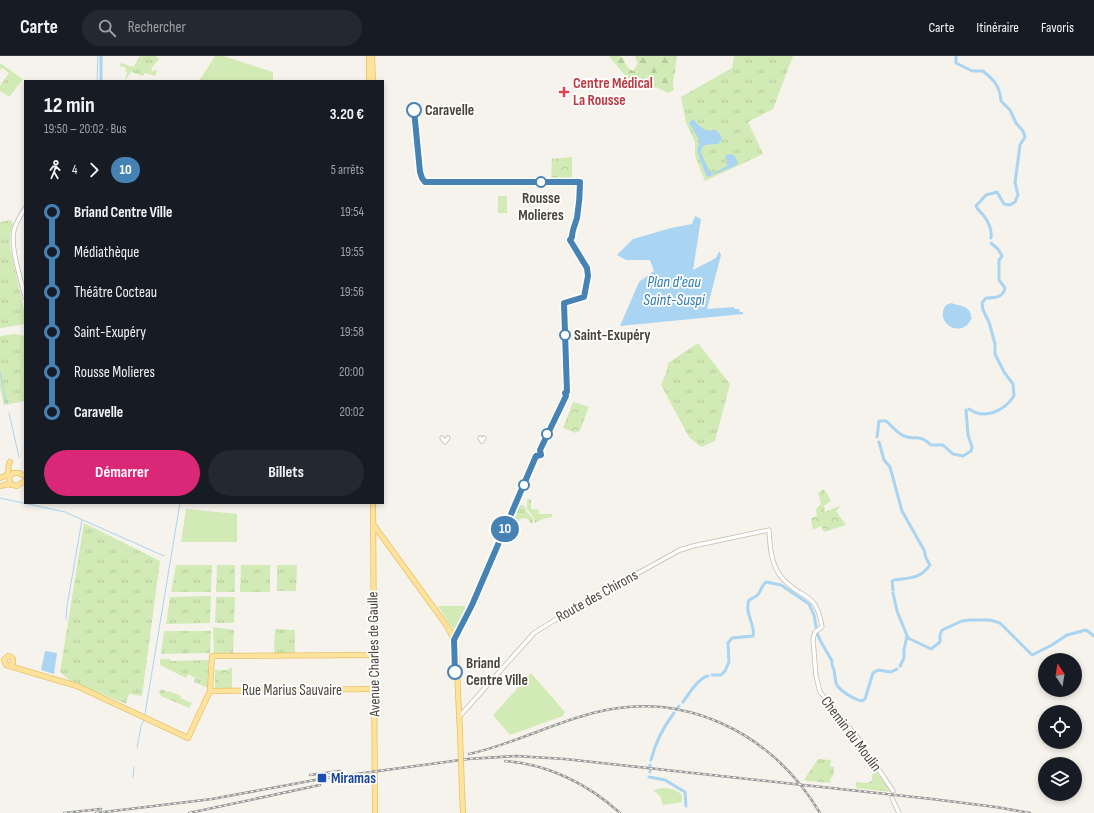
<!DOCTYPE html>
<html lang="fr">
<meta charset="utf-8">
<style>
body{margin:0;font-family:"Sofia Sans Condensed",sans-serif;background:#242831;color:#f1f3f6;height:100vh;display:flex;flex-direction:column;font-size:15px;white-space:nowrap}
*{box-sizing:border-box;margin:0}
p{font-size:13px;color:#9ea1a6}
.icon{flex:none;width:22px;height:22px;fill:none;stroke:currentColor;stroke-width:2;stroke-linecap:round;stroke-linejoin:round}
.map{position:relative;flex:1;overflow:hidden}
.drawer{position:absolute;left:24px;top:24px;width:360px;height:424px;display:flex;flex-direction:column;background:#171b24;border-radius:0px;box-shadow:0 2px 6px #0003}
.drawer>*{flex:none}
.badge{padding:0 8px;border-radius:13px;font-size:14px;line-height:26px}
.needle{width:26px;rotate:348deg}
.buttons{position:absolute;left:1038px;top:597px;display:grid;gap:8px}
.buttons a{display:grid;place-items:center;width:44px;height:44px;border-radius:50%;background:#171b24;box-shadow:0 2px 6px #0003;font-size:20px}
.map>.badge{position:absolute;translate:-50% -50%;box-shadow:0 0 0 2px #fff}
.legs{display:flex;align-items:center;gap:6px;height:44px;padding:0 20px;font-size:13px}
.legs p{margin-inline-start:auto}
.headline{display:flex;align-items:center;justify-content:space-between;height:68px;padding:0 20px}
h1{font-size:22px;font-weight:700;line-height:30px}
.button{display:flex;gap:8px;margin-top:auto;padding:8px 20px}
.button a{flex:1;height:46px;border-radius:24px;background:#db2777;color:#fff;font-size:16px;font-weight:700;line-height:46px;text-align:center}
.button a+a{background:#242831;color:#f1f3f6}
ul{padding:0 20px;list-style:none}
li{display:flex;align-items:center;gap:14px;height:40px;font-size:15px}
li i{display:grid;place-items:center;width:6px;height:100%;margin:0 5px;background:currentColor}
li i::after{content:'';width:10px;height:10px;margin:-5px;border:3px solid;border-radius:50%;background:#171b24}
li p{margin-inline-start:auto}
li:first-child i{background:linear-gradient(#0000 50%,currentColor 0)}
li:last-child i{background:linear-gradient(currentColor 50%,#0000 0)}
header{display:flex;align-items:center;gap:24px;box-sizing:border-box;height:56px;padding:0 20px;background:#171b24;border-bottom:1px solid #363941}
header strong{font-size:19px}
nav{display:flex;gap:22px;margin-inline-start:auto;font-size:14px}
.search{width:280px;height:36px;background:#242831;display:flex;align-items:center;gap:10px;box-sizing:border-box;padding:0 14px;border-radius:22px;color:#9ea1a6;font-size:15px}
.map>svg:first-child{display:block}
</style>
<header>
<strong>Carte</strong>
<div class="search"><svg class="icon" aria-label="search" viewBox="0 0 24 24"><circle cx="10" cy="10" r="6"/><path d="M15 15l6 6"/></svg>Rechercher</div>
<nav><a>Carte</a><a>Itinéraire</a><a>Favoris</a></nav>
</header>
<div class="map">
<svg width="1094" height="757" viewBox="0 0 1094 757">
<defs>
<pattern id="grass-tufts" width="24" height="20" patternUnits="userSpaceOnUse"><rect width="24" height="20" fill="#d2eab5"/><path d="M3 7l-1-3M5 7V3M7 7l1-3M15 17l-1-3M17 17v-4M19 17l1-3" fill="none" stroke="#b6ca9c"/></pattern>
<pattern id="forest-firs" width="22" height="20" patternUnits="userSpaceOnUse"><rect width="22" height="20" fill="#d2eab5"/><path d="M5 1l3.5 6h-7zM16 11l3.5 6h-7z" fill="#b6ca9c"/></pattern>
<pattern id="park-crowns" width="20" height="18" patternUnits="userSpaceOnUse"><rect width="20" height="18" fill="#d2eab5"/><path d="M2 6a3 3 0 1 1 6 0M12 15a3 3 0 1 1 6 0" fill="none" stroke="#b6ca9c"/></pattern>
</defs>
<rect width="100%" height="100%" fill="#f6f3ec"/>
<g fill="url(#grass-tufts)">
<path d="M 140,0 L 142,0 L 141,4 L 143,0 L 156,0 L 159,3 L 151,13 L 153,16 L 155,13 L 157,16 L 155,20 L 145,17 L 143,20 L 131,16 L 126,23 L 125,23 L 127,16 L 125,15 L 126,12 L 122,10 L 121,11 L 119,9 L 121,7 L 133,11 Z"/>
<path d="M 734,0 L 793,0 L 773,53 L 748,66 L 763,98 L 705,125 L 695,100 L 695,86 L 686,67 L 681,41 L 732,12 Z"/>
<path d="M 0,7 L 23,23 L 10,40 L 8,40 L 0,35 L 0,30 L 9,17 L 2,12 L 0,14 Z"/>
<path d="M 11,164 L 13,168 L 10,178 L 10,191 L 25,259 L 25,268 L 1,272 L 0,272 L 0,166 Z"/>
<path d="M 14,278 L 25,280 L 25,345 L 4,349 L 0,332 L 0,280 Z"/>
<path d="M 698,287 L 730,328 L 715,385 L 701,391 L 689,381 L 661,329 L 667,315 L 668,307 Z"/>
<path d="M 527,443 L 531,443 L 531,453 L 539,454 L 539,458 L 552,458 L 552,461 L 543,463 L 535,467 L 534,462 L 527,453 Z"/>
<path d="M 520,449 L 522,449 L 523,450 L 524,449 L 527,456 L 533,462 L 533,467 L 531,467 L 528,463 L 523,462 L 520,463 L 518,469 L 512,469 Z"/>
<path d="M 84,467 L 160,505 L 142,640 L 129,638 L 126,648 L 69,624 L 60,616 Z"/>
<path d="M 176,509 L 212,509 L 211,536 L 171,536 Z"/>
<path d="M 217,509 L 235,509 L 235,536 L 216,536 Z"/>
<path d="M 241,509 L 270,509 L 270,536 L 240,536 Z"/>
<path d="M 277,509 L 297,509 L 296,535 L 277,535 Z"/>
<path d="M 211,540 L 210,567 L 166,568 L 170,541 Z"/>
<path d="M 216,541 L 235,541 L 234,567 L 215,567 Z"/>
<path d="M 213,571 L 234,574 L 233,597 L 214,598 Z"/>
<path d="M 275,573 L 295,574 L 295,598 L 274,598 Z"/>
<path d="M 164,575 L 211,575 L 210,597 L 161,598 Z"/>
<path d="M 160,603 L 170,603 L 170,605 L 209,604 L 208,632 L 194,626 L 195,622 L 188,618 L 186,622 L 160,609 Z"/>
<path d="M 162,633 L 168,636 L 169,635 L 181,640 L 180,642 L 192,647 L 189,652 L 161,640 L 159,636 Z"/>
<path d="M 818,703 L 831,704 L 830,710 L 834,711 L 833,721 L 831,721 L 830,727 L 807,725 L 804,724 Z"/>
<path d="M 873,711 L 891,736 L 856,732 L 856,726 L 867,727 L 872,725 Z"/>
</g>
<path fill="url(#forest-firs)" d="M 609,0 L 619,0 L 623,2 C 626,8 626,12 633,15 L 638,7 L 636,4 L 635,0 L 677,0 L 673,28 L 674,34 L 668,37 L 658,32 L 632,28 Z"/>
<g fill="url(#park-crowns)">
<path d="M 572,101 L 572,122 L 551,123 L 552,103 Z"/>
<path d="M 573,346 L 589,351 L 580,374 L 576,377 L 563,372 Z"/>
<path d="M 823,433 L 828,439 L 831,445 L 824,450 L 825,456 L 839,450 L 840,451 L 836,455 L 846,469 L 824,476 L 821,470 L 813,474 L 811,462 L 817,460 L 816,453 L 821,448 L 818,437 Z"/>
<path d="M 229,612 L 232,612 L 232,632 L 215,632 L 215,614 L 228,614 Z"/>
</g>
<g fill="#d2eab5">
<path d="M 215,0 L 223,0 L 273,16 L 273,25 L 199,25 Z"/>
<rect x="498" y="140" width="9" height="17"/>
<path d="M 186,453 L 237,458 L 237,486 L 181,486 Z"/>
<path d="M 438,550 L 466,550 L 455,573 L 453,573 Z"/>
<path d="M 531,617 L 565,656 L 563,660 L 510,679 L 493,659 Z"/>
<path d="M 662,732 C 669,732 676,733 682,739 L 682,746 L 663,749 L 660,740 L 653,734 Z"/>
</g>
<g fill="#a9d4f2">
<path d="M 693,63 C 700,71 705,77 716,74 L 721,80 L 722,84 L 718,88 C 710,89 701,86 701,97 L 710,116 L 712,118 L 727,110 L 727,105 L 725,101 L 726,99 L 733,98 L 738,106 L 737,109 L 708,121 L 706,119 L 697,95 L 699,88 L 699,84 L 689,67 Z"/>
<path d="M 695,160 L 701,163 L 693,214 L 716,202 L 719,195 L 721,199 L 707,253 L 734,251 L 734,253 L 739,253 L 740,256 L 743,256 L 743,258 L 620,270 L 639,226 L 654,215 L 650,204 L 626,204 L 617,199 L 633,183 L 671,172 L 692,168 Z"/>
<path d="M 951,247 C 960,250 971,250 971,261 L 972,261 C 963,285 933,267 946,249 Z"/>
<path d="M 45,595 L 57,597 L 54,618 L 41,614 Z"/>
</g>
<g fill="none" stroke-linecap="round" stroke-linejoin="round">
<g stroke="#a9d4f2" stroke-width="1">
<path d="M 97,25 L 98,0"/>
<path d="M 0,317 L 7,348"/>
<path d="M 9,357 L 19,401"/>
<path d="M 0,442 L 65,456 L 164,500"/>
<path d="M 66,563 L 67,550 L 82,464"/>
<path d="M 145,658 L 180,447"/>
<path d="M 137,692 L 141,670 L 144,664"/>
<path d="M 133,721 L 134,711"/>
</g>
<g stroke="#a9d4f2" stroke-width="3">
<path d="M 956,0 L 956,7 L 972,15 L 983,15 C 994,24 1000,30 1001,45 L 1010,54 L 1016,67 L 1023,75 L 1025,81 L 1020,89 L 1015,127 L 1018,139 L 1015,146 L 1010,149 L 1004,148 L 997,136 L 986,139 L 976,150 C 978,155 981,156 984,160 C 989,166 992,175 991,182"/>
<path d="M 101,24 L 101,0"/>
<path d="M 969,353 C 985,364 1004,355 1014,340 L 1013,328 L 1004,316 L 995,298 L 995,288 L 989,266 L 983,254 L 982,247 L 986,242 C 994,242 1003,242 1005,232 L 999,224 L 999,204 L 1002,200 L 998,193 L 991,187"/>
<path d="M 877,381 L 879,365 L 886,365 C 891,369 897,377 904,380 C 916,385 918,377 931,389 L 943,389 L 953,398 L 963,400 L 971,395 L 972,391 L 968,379 L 966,354"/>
<path d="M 879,386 L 884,404 L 890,411 L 902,455 L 924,494 L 926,502 L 930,509 C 920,523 910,522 894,524 L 892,525 L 893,534"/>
<path d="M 893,537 L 897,555 L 908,582 L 931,593 L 940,586 L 940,579 L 942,574 L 962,565 L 970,564 L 990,564 L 1000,567 L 1032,599 L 1052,589 L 1067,579 L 1086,574 L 1094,580"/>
<path d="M 817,576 C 818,583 828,597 832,605 C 831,610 833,610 834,614 C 835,619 835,623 836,627 C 838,634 855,644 862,645 L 865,643 L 873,617 L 878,614 L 891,616 L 897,613"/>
<path d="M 900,610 L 904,602 L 904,594 L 907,580"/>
<path d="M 712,619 L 721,619 L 725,615 L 729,606 L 728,587 L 732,582 L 753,580 C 756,570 744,557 749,544 C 765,537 757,534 766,526 L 781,529 L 809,548 L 814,559 L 816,571"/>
<path d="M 683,646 C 688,639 699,621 708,620"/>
<path d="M 677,653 L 679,650"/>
<path d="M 651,704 C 655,688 664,670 674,657"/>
<path d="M 650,711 L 650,709"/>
<path d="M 650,716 L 650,715"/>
<path d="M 649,721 L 665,724 L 685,736 L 686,750"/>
</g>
<defs>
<g id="minor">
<path d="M 25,152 C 21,159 16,166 14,174 C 10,192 21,223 25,241"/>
<path d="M 442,382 L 445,386 L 448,382"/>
<path d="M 480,382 L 482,385 L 484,382"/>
<path d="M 459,661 L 534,577 L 571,554 L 680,494 L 693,490 L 769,474 C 770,491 771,510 783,523 C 803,545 816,534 822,571 L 815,576 L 813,583 L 816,620 L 820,636 L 857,681 L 893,735"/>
<path d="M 892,742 L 899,757"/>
</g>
<g id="major">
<path d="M 372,0 L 373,25"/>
<path d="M 369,25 L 369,0"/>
<path d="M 0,422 L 7,419 C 10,415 7,410 10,406"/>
<path d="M 11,429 L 9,422 L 13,417 L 19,417 L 25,420"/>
<path d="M 0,430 L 9,428 L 17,430 L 25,425"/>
<path d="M 373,447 L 375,757"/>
<path d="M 373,468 L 447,570 L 454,584 L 456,594 L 460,677"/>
<path d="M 451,577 L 458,576"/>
<path d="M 10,609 L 13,607 L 13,603 L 11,601 L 8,600 L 4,604 L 6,609 L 77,630 L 188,682 L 210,635 L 212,600 L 374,599"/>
<path d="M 210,635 L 374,633"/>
<path d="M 462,736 L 463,757"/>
</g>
</defs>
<use href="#minor" stroke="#c2bbae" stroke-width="5"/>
<use href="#major" stroke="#e6c16a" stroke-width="6"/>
<use href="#minor" stroke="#fff" stroke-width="3.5"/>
<use href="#major" stroke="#ffe39c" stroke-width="4.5"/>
<defs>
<g id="rail">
<path d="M 469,698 C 511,689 550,668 593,657 C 685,633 772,677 820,757"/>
<path d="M 505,705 C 548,708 588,728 620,757"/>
<path d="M 310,719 L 340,715"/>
<path d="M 64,757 L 101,753"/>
<path d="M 96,757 L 212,743 L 326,722 L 468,703 L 516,700 L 565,703 L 932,743 L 996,751 L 1030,757"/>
<path d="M 189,757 L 320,729"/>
</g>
</defs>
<use href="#rail" stroke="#9a9a9a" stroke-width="2.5"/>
<use href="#rail" stroke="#fff" stroke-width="1" stroke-dasharray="3" stroke-linecap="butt"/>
<defs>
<path id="major-bridge" d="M 460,677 L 462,736"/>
</defs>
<use href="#major-bridge" stroke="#e6c16a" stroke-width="6" stroke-linecap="butt"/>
<use href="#major-bridge" stroke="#ffe39c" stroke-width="4.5"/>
</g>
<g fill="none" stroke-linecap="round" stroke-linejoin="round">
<defs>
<path id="line-1" d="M 414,54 L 420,116 L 422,122 L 425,126 L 580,126 C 580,138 579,150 577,162 C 575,169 572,174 572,181 L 570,184 L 587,212 L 588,220 L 584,241 L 564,247 L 567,336 L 565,337 L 566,340 L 540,394 L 541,399 L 536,400 L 472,549 L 454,584 L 455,616"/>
</defs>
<use href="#line-1" stroke="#fff" stroke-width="9"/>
<use href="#line-1" stroke="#4682b4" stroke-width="6"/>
</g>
<path fill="#e0444e" stroke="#fff" stroke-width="1.5" d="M562 30h4v4h4v4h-4v4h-4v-4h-4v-4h4z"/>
<g fill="#fff" stroke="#4682b4" stroke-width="2">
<circle cx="414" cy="54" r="7"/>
<circle cx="541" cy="126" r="5"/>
<circle cx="565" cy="279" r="5"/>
<circle cx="547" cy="378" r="5"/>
<circle cx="524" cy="429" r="5"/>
<circle cx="455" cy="616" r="7"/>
</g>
<rect fill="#1a4fb4" stroke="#fff" stroke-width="1.5" x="317" y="717" width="10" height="10" rx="2"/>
<g text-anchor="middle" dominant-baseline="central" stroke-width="3.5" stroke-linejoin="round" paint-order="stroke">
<g font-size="15" font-weight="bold" fill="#be3a42" stroke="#fff" text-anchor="start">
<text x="573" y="27">Centre Médical<tspan x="573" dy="17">La Rousse</tspan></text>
</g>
<g font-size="15" font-weight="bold" fill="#4b4439" stroke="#fff" text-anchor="start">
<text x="425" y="54">Caravelle</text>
<text x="541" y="142" text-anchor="middle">Rousse<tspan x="541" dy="17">Molieres</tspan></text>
<text x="574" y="279">Saint-Exupéry</text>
<text x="466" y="607">Briand<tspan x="466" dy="17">Centre Ville</tspan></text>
</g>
<g font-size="15" fill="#4b4439" stroke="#fff">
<text transform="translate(597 540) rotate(-29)">Route des Chirons</text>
<text transform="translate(374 598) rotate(-91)">Avenue Charles de Gaulle</text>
<text x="292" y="634">Rue Marius Sauvaire</text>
<text transform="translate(851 678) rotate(53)">Chemin du Moulin</text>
</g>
<g font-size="15" font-weight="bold" fill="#164399" stroke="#fff" text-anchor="start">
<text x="331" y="722">Miramas</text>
</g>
<g font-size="16" font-style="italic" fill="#2e7ab2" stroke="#fff">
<text x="674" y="226">Plan d'eau<tspan x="674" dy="18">Saint-Suspi</tspan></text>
</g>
</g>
</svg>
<div class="buttons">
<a><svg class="needle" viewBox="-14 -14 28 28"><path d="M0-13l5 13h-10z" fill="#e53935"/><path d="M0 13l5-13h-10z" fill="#9ea1a6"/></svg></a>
<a><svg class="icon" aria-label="locate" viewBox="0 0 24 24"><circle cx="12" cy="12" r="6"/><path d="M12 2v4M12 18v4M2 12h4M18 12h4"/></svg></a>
<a><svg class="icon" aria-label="layers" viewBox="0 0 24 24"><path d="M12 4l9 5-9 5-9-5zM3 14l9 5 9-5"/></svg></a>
</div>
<b class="badge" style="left:505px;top:473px;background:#4682b4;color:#fff">10</b>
<section class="drawer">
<div class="headline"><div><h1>12 min</h1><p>19:50 – 20:02 · Bus</p></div><b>3.20 €</b></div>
<div class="legs"><svg class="icon" aria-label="walk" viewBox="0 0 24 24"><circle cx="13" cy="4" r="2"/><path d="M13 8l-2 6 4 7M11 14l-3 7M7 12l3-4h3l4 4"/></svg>4<svg class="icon" aria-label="forward" viewBox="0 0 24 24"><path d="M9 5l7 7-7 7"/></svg><b class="badge" style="background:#4682b4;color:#fff">10</b><p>5 arrêts</p></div>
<ul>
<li><i style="color:#4682b4"></i><b>Briand Centre Ville</b><p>19:54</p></li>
<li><i style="color:#4682b4"></i><span>Médiathèque</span><p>19:55</p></li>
<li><i style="color:#4682b4"></i><span>Théâtre Cocteau</span><p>19:56</p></li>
<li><i style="color:#4682b4"></i><span>Saint-Exupéry</span><p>19:58</p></li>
<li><i style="color:#4682b4"></i><span>Rousse Molieres</span><p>20:00</p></li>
<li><i style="color:#4682b4"></i><b>Caravelle</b><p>20:02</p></li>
</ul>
<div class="button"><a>Démarrer</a><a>Billets</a></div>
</section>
</div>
